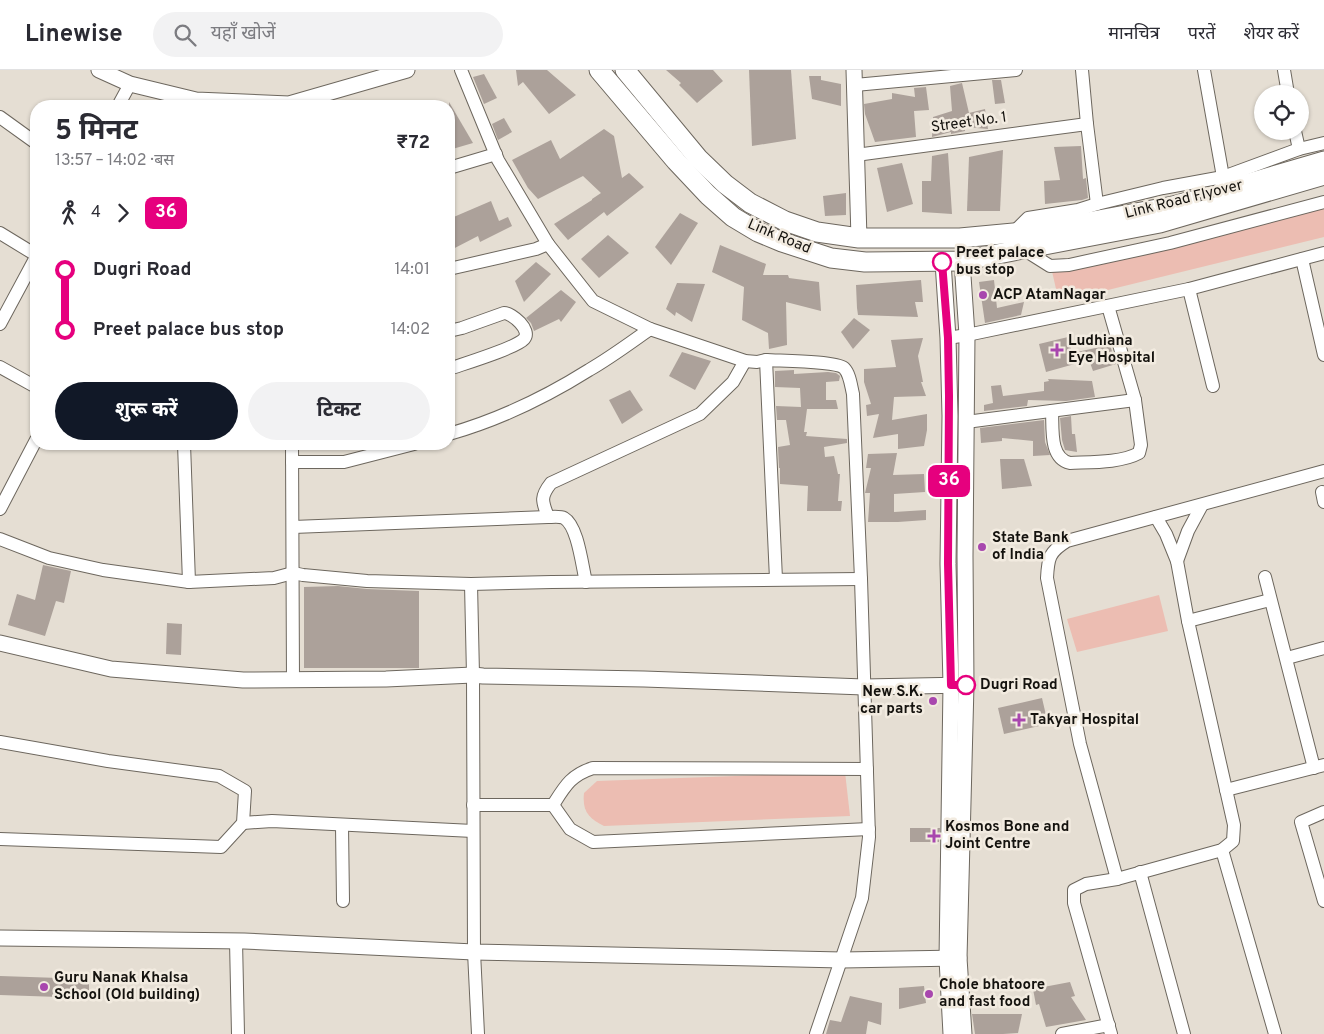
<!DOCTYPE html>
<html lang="hi">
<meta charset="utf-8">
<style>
body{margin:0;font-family:Overpass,"Noto Sans Devanagari",sans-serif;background:#f2f2f3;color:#2b2b33;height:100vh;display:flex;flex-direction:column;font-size:19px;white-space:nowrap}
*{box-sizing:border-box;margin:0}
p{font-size:16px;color:#7c7c81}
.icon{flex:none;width:28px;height:28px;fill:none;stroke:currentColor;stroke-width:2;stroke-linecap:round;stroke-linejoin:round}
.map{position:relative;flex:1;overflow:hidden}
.details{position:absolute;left:30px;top:30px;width:425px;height:350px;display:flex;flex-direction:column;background:#fff;border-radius:20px;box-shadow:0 1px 4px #0004}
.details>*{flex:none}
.badge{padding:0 10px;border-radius:8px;font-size:18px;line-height:32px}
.fabs{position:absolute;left:1254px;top:15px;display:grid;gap:10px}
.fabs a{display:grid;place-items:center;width:55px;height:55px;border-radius:50%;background:#fff;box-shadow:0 1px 4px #0004;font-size:25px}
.map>.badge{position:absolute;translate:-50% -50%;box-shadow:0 0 0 2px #fff}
.legs{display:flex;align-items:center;gap:8px;height:55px;padding:0 25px;font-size:16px}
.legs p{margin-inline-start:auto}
.summary{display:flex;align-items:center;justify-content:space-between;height:85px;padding:0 25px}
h1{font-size:28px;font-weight:700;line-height:38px}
.button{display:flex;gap:10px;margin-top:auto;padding:10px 25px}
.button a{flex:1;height:58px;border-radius:30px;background:#111827;color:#fff;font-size:20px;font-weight:700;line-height:58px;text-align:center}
.button a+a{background:#f2f2f3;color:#2b2b33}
ul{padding:0 25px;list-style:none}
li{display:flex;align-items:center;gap:18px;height:60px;font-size:19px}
li i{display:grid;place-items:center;width:8px;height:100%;margin:0 6px;background:currentColor}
li i::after{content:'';width:12px;height:12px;margin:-6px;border:4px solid;border-radius:50%;background:#fff}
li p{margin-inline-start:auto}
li:first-child i{background:linear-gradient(#0000 50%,currentColor 0)}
li:last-child i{background:linear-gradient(currentColor 50%,#0000 0)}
header{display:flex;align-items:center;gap:30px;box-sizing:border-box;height:70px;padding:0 25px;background:#fff;border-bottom:1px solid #e1e1e2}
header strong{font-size:24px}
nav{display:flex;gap:28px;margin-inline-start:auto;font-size:18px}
.search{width:350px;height:45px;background:#f2f2f3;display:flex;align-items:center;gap:12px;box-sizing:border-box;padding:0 18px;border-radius:28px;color:#7c7c81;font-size:19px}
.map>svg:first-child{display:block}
</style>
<header>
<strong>Linewise</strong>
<div class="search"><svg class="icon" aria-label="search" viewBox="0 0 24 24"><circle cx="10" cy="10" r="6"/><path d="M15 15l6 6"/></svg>यहाँ खोजें</div>
<nav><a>मानचित्र</a><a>परतें</a><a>शेयर करें</a></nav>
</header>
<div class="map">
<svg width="1324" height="964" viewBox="0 0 1324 964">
<rect width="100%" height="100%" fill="#e5ded3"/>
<g fill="#ecbdb2">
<path d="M 1324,128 L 1324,167 L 1059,232 L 1051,197 Z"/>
<path d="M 1159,525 L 1168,561 L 1077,582 L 1067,549 Z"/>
<path d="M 845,702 L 850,746 L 604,756 C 589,748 582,742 584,723 L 597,711 Z"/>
</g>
<g fill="#aca19a">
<path d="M 516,0 L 547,0 L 576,25 L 549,44 L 523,12 L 518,16 Z"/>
<path d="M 666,0 L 713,0 L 723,11 L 697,33 L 679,15 L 681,13 Z"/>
<path d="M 749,0 L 791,0 L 796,69 L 752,76 Z"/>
<path d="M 484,4 L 497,28 L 484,34 L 473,7 Z"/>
<path d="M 809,6 L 821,6 L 821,10 L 841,14 L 841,36 L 812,29 Z"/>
<path d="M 992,10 L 1001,10 L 1005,33 L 995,34 Z"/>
<path d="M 962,13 L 969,43 L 985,39 L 988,59 L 965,57 L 965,61 L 951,64 L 951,62 L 932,67 L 933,47 L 952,41 L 950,16 Z"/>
<path d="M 926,17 L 929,40 L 914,41 L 916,67 L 875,72 L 865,44 L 864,34 L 892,29 L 892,23 L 915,27 L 914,18 Z"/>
<path d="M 449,32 L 473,73 L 449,80 Z"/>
<path d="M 504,48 L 512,62 L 498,70 L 492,54 Z"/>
<path d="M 604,59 L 614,66 L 622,108 L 629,103 L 644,117 L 607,146 L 604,142 L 568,170 L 554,154 L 592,130 L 592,129 L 601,123 L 583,106 L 538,129 L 528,118 L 512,90 L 551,70 L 560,89 Z"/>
<path d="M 1081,76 L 1083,109 L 1086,108 L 1088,128 L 1082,130 L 1045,134 L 1044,111 L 1060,110 L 1054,77 Z"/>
<path d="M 1003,80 L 1000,141 L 967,141 L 969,87 Z"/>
<path d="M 948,83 L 952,144 L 922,142 L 922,111 L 931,111 L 932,86 Z"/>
<path d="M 902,93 L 913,134 L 887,142 L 877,98 Z"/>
<path d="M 846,123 L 846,145 L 825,146 L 823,126 Z"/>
<path d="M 491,131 L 499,151 L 508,147 L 512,156 L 480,172 L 478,166 L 449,181 L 449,149 Z"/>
<path d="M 680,143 L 698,153 L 671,195 L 655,177 Z"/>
<path d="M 608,165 L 629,183 L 599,208 L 581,189 Z"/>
<path d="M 720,175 L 766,194 L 763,205 L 788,205 L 789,208 L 819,212 L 821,241 L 786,232 L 787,275 L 769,279 L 768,263 L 742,250 L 744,217 L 712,202 Z"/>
<path d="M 536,192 L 551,204 L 524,232 L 515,211 Z"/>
<path d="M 921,210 L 923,232 L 915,232 L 918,247 L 858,245 L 857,238 L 856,215 Z"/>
<path d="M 994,210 L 997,238 L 1024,232 L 1021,245 L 985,253 L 979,212 Z"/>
<path d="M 677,213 L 705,214 L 692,252 L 676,242 L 675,246 L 666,239 Z"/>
<path d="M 561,220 L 576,232 L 561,252 L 559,249 L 534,261 L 531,253 L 526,248 Z"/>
<path d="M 854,248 L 870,260 L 853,279 L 841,262 Z"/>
<path d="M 1068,267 L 1072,283 L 1110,275 L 1116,294 L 1093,301 L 1089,290 L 1046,302 L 1039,274 Z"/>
<path d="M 923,268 L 918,286 L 923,312 L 921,312 L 926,326 L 894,327 L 892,350 L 927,344 L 927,360 L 924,376 L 898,379 L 898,364 L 873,368 L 879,344 L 867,346 L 866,335 L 871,334 L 864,312 L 864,299 L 896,297 L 891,270 Z"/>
<path d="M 682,282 L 711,291 L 695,320 L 669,306 Z"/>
<path d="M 794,300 L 794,304 L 828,302 L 836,303 L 840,306 L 839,311 L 826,312 L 826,330 L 836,330 L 838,339 L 807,339 L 804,362 L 807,362 L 806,366 L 847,369 L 847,373 L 824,377 L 825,387 L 834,386 L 838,404 L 840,404 L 838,431 L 842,431 L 841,441 L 807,441 L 808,416 L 780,414 L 780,398 L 779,398 L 778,377 L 790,375 L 786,350 L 777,350 L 776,336 L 801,337 L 800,318 L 775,317 L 775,301 Z"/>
<path d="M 1048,309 L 1092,311 L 1095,327 L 1066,331 L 1028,330 L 1027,336 L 984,341 L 984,335 L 993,333 L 991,316 L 1001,315 L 1003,326 L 1044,321 L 1044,312 L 1049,311 Z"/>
<path d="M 630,320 L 643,340 L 622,354 L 609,330 Z"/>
<path d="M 1071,346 L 1072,364 L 1075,364 L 1077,382 L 1065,380 L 1062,370 L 1060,348 Z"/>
<path d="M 1044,350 L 1045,372 L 1050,385 L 1033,386 L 1033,371 L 1002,368 L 1002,371 L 981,373 L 980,358 Z"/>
<path d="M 897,383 L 893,405 L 924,404 L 925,422 L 894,424 L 894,442 L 926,440 L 926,450 L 898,452 L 868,452 L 870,423 L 865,423 L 871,398 L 866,398 L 868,384 Z"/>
<path d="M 1000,389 L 1024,389 L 1032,416 L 1002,419 Z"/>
<path d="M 43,495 L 71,501 L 64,533 L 56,531 L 45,566 L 8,555 L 17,524 L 35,530 Z"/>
<path d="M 338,516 L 367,519 L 419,521 L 419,598 L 304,598 L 304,517 Z"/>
<path d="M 167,553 L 182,554 L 181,585 L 166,584 Z"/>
<path d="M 1042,628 L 1048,654 L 1004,664 L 998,638 Z"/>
<path d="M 910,758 L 940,758 L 939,772 L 910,772 Z"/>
<path d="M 0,906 L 89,909 L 89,928 L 0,925 Z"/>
<path d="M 1070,912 L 1075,926 L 1071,927 L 1086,950 L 1046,957 L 1039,934 L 1036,935 L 1033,919 Z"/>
<path d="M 924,916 L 926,933 L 899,939 L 899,918 Z"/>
<path d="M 850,926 L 882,933 L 881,955 L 868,951 L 866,964 L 826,964 L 830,950 L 841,952 Z"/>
<path d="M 972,944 L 1022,944 L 1018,963 L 1003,964 L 975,964 Z"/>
</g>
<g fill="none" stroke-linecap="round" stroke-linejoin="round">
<defs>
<g id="minor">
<path d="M 461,0 L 498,90 L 548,174 L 593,231 L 650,259 L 745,291 L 757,292 L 766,290 C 780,291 835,291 844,298 C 850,304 851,316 853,324 L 861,509 L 869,767 L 862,828 L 816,964"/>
<path d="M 1082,0 L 1087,54 L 1097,134"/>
<path d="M 1204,0 L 1223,107"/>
<path d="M 1284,0 L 1288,24"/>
<path d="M 855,15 L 1016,0"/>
<path d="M 118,36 L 130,14"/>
<path d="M 0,47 L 36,73"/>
<path d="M 1295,61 L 1299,79"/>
<path d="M 856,85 L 1087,54"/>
<path d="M 449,98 L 496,84"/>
<path d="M 0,163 L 36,185"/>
<path d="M 1013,163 L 1028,148 L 1078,140 L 1097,134 L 1163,118 L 1223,107 L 1299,79 L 1324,73"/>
<path d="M 1023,179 L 1050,196 L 1069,195 L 1170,173 L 1324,132"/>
<path d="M 1302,189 L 1324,285"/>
<path d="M 449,199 L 536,179 L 548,174"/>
<path d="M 1189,219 L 1213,316"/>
<path d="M 0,254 L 36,187"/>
<path d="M 449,261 L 462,258 L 504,243 C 512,243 532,260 524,269 C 516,278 463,294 449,299"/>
<path d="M 948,268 L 967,265 L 1189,219 L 1324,183"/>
<path d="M 766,290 L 776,509"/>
<path d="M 0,297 L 36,317"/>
<path d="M 1052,341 C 1053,358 1049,388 1070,393 C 1090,392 1121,393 1139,383 L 1141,375 L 1135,330 L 1108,236"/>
<path d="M 966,352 L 1135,330"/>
<path d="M 449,364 C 498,350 546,327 589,300 C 610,288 630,273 650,259"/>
<path d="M 184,374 L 189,512"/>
<path d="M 292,374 L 293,611"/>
<path d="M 292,392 L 344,392 L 414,374"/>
<path d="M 1322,422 L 1324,432"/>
<path d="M 0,439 L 36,370"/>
<path d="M 293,457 L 548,447"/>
<path d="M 0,469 L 49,488 L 103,500 L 189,512 L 274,508 L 293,503 L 303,505 L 367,511 L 471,514 L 552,512 L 861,509"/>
<path d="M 1177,491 L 1188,461 L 1202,435"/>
<path d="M 1265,507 L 1314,698"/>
<path d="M 586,512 C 582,496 578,456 564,448 C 560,446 552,447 548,447 C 542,431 540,427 551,413 L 700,344 L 733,312 L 745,291"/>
<path d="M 471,514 L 473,605 L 474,882 L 478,964"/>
<path d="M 1188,551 L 1270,530"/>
<path d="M 1287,588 L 1324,578"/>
<path d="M 0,672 L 108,691 L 219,706 L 245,721 L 243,753 L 221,777 L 0,769"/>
<path d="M 1226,720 L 1324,695"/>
<path d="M 473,735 L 553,735 L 570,759 L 593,772 L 869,759"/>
<path d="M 553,735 C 565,716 571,705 593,698 L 867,699"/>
<path d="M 1324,742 L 1301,752 L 1324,831"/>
<path d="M 243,753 L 272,751 L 473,761"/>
<path d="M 342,756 L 343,831"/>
<path d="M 1222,780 L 1275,964"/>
<path d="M 1140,802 L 1184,964"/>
<path d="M 1117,809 L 1080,674 L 1047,508 C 1048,488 1049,482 1067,471 L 1324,401"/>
<path d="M 236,871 L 238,964"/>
<path d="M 1062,964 L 1109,955"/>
<path d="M 1111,964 L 1074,833 L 1074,820 L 1086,814 L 1117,809 L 1222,780 L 1233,771 L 1234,755 L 1188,551 L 1177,491 L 1166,464 L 1156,447"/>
</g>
<g id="tertiary">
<path d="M 99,0 L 130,14 L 196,30 L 289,34 L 407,0"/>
<path d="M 854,0 L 859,168"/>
<path d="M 962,191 L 967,265 L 965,486 L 966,615 L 959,888 L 964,964"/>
<path d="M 943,192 L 948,268 L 950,346 L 948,494 L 951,615 L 947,889 L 951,964"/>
<path d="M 0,573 L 111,599 L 243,610 L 386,609 L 473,605 L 483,606 L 644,609 L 864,617 L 966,615"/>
<path d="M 0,868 L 244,871 L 474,882 L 842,890 L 959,888"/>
</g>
<g id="primary">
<path d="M 599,0 L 676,91 L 708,125 L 733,147 L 758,162 L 782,172 L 831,188 L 865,192 L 962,191 L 1023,179 L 1160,153 L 1324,105"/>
<path d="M 625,0 L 698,88 L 725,114 L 750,133 L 785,151 L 817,162 L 859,168 L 960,168 L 1033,161 L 1088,152 L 1173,136 L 1191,131"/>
<path d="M 1222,121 L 1324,91"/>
</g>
</defs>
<use href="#minor" stroke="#6d675e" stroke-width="14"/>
<use href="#tertiary" stroke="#6d675e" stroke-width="17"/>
<use href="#primary" stroke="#6d675e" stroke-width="21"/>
<use href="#minor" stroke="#fff" stroke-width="12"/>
<use href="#tertiary" stroke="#fff" stroke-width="15"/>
<use href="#primary" stroke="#fff" stroke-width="19"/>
</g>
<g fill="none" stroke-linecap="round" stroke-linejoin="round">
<defs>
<path id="line-1" d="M 942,192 L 948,268 L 949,326 L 948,494 L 951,615 L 966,615"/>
</defs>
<use href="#line-1" stroke="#fff" stroke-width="11"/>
<use href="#line-1" stroke="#e6007e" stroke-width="8"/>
</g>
<g fill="#fff" stroke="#e6007e" stroke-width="2.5">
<circle cx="942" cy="192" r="9"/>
<circle cx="966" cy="615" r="9"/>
</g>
<g fill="#a847ae" stroke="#f2ebe0" stroke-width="2">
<circle cx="983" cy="225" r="5"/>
<path d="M1054.5 272.5h5v5h5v5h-5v5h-5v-5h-5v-5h5z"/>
<circle cx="982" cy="477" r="5"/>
<circle cx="933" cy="631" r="5"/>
<path d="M1016.5 642.5h5v5h5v5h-5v5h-5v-5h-5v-5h5z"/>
<path d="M931.5 758.5h5v5h5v5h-5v5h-5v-5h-5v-5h5z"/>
<circle cx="44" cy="917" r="5"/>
<circle cx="929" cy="924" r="5"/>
</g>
<g text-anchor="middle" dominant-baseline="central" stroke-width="5" stroke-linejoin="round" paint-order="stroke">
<g font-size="15" fill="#14120e" stroke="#f2ebe0">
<text transform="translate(969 53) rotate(-8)">Street No. 1</text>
<text transform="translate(1184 130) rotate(-14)">Link Road Flyover</text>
<text transform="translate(779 167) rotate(23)">Link Road</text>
</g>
<g font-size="15" font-weight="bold" fill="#14120e" stroke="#f2ebe0" text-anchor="start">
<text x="956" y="183">Preet palace<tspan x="956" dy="17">bus stop</tspan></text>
<text x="980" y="615">Dugri Road</text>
</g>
<g font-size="15" font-weight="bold" fill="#14120e" stroke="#f2ebe0" text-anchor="start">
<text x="993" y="225">ACP AtamNagar</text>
<text x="1068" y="271">Ludhiana<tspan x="1068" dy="17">Eye Hospital</tspan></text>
<text x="992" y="468">State Bank<tspan x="992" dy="17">of India</tspan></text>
<text x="923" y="622" text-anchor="end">New S.K.<tspan x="923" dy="17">car parts</tspan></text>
<text x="1030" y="650">Takyar Hospital</text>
<text x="945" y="757">Kosmos Bone and<tspan x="945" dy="17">Joint Centre</tspan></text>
<text x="54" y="908">Guru Nanak Khalsa<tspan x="54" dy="17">School (Old building)</tspan></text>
<text x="939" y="915">Chole bhatoore<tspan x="939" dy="17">and fast food</tspan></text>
</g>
</g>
</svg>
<div class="fabs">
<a><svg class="icon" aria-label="locate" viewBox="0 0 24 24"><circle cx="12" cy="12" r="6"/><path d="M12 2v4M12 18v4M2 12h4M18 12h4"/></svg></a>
</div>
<b class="badge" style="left:949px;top:411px;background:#e6007e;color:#fff">36</b>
<section class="details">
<div class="summary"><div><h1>5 मिनट</h1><p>13:57 – 14:02 · बस</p></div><b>₹72</b></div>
<div class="legs"><svg class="icon" aria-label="walk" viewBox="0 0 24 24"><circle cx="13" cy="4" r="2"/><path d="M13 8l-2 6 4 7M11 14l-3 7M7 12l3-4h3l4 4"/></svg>4<svg class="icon" aria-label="forward" viewBox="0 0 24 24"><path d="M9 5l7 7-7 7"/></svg><b class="badge" style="background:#e6007e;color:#fff">36</b></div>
<ul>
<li><i style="color:#e6007e"></i><b>Dugri Road</b><p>14:01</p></li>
<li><i style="color:#e6007e"></i><b>Preet palace bus stop</b><p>14:02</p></li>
</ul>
<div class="button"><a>शुरू करें</a><a>टिकट</a></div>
</section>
</div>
